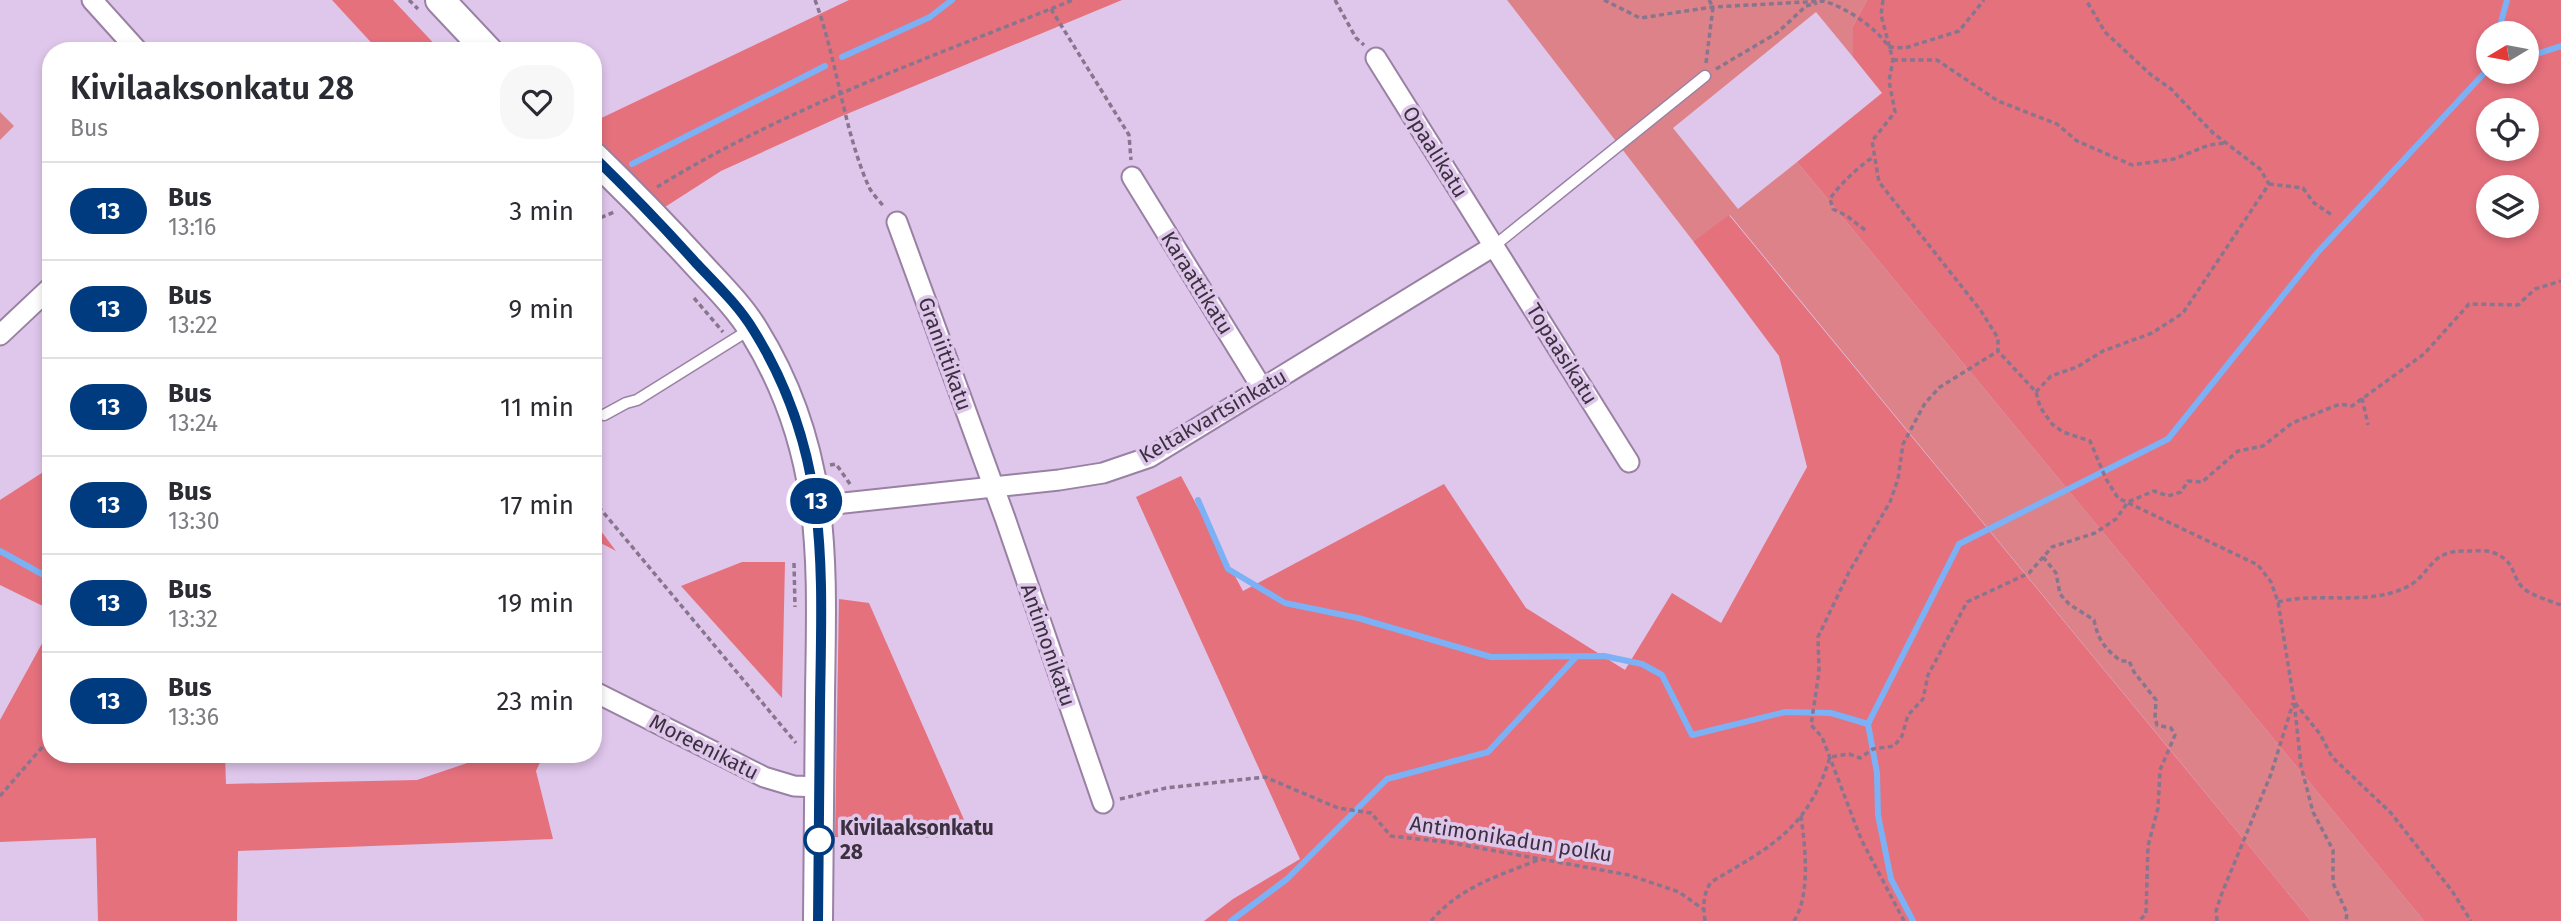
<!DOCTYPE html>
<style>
body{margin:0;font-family:"Fira Sans",sans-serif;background:#f7f7f7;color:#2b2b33;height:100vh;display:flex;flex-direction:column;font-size:26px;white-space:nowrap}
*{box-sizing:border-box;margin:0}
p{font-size:23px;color:#7c7c81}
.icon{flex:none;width:38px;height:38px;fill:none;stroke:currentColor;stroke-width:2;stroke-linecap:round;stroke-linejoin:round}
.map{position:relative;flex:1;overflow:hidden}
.details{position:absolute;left:42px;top:42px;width:560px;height:721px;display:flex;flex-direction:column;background:#fff;border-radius:28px;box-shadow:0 4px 10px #0003}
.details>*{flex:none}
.badge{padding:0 14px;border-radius:23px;font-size:24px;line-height:46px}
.needle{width:46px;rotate:260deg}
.controls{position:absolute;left:2476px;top:21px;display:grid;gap:14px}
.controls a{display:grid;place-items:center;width:63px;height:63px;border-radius:50%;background:#fff;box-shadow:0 4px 10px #0003;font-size:35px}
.map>.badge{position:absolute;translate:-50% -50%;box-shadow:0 0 0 4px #fff}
.round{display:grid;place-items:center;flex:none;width:74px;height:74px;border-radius:28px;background:#f7f7f7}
.summary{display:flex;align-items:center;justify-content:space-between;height:119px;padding:0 28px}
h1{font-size:33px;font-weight:600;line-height:52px}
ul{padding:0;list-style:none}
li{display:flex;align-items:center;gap:21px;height:98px;padding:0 28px;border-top:2px solid #e1e1e2}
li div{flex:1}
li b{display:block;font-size:26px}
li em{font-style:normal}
li .badge{min-width:77px;font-weight:700;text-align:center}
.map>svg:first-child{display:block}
</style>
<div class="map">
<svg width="2561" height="921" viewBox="0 0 2561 921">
<rect width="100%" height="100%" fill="#dfc6eb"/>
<g fill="#dd8289">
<path d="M 1507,0 L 1867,0 L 1853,26 L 1853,57 L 1816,12 L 1673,128 L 1738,209 L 1797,162 L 2424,921 L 2311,921 L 1730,215 L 1693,241 Z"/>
<path d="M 0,112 L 14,126 L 0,140 Z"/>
</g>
<g fill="#e5717d" fill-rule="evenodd">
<path d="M 332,0 L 393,0 L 441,51 L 379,51 Z"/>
<path d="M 849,0 L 1122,0 L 842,116 L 721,171 L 665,207 L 593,134 L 593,122 Z"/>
<path d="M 1867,0 L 2561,0 L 2561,921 L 2424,921 L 1797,162 L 1882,93 L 1853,57 L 1853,26 ZM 2488,33 L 2527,33 L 2527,72 L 2488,72 ZM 2488,110 L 2527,110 L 2527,149 L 2488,149 ZM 2527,187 L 2527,226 L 2488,226 L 2488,187 Z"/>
<path d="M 1729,215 L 2311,921 L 1204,921 L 1233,899 L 1300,859 L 1136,497 L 1181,476 L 1243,591 L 1444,484 L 1526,608 L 1625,670 L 1672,593 L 1721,623 L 1807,467 L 1779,356 L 1693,241 Z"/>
<path d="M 51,467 L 51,610 L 0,585 L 0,500 Z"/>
<path d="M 593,520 L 595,523 L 616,551 L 593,539 Z"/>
<path d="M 742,562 L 785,562 L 782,698 L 681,586 Z"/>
<path d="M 839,599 L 869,603 L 972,838 L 835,837 Z"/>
<path d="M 51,627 L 51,754 L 225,754 L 226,784 L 417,780 L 494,754 L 544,754 L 536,771 L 553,839 L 238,851 L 237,921 L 98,921 L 96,838 L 0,842 L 0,720 Z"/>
</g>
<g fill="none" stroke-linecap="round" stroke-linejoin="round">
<g stroke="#7cb1f6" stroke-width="6">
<path d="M 2498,33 L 2507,0"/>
<path d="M 842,57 L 930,17 L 952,0"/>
<path d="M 2527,57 L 2561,46"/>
<path d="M 632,164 L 825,66"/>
<path d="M 1198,500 L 1228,569 L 1285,603 L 1358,618 L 1491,657 L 1604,656 L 1642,664 L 1662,675 L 1692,735 L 1785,712 L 1831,713 L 1868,724"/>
<path d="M 0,551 L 51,579"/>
<path d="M 1231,921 L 1287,879 L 1387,779 L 1488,752 L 1576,657"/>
<path d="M 1913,921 L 1891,879 L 1878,815 L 1877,773 L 1868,724 L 1959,544 L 2168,439 L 2317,253 L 2488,69"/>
</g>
<defs>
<g id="lane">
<path d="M 1494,246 L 1705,76"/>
<path d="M 604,415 L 626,403 L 637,400 L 749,330"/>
</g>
<g id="street">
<path d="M 92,0 L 138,51"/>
<path d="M 1376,58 L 1629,462"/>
<path d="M 1132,177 L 1262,388"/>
<path d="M 897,222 L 1005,518 L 1103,803"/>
<path d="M 0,335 L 51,287"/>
<path d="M 816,506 L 1059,480 L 1103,473 L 1150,457 L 1494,246"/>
<path d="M 593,691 L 764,777 L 794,786 L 819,787"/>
</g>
<g id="secondary">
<path d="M 440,0 L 488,51"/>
<path d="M 593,156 C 629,191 663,226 696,262 C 716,284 739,306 754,331 C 828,451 822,559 820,694 C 819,769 819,845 818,921"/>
</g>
</defs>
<use href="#lane" stroke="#9981a4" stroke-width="13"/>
<use href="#street" stroke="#9981a4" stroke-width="23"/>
<use href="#secondary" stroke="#9981a4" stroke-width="32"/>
<g stroke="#87768e" stroke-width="3.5" stroke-dasharray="5 3.5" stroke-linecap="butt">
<path d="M 409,0 L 418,9"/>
<path d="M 815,0 C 837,59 843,127 868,185 C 871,193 879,200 884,207"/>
<path d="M 1335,0 L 1356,38 L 1364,45"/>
<path d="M 1604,0 L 1640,18 L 1713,7 L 1824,1 C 1847,8 1875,27 1889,47 L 1905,48 L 1959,31 L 1984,0"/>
<path d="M 1883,0 L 1881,15 L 1893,60 L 1889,81 L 1895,112 L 1872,141 L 1879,182 L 1981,311 L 1998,338 L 1998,351 L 2036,392 L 2040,407 L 2052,424 L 2063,432 L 2090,441 L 2106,479 L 2118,498 L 2258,565 L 2271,582 L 2278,602 L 2294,701 L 2301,766 L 2313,812 L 2333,850 L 2333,883 L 2347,913 L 2346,921"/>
<path d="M 1051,9 L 1129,135 L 1131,160"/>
<path d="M 1893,60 L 1937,60 L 1998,101 L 2057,124 L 2077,141 L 2132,165 L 2174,159 L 2209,145 L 2224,143"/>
<path d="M 1706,63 L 1713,7 L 1709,0"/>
<path d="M 1716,69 L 1777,33 L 1806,6 L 1817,3"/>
<path d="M 2269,184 L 2303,188 L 2314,203 L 2332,215"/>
<path d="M 657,187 C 787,107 932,57 1073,0"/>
<path d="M 593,221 L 614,212"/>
<path d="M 1865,230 L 1847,216 L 1833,209 L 1830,199 C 1836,188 1863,162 1874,157"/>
<path d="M 694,298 L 723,332"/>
<path d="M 2036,392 L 2051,376 L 2077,367 L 2103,351 L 2152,333 L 2183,313 L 2269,184 L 2260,169 L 2213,133 L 2171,89 L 2150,74 L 2105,32 L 2086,0"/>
<path d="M 2362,398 L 2368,425"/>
<path d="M 830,465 L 836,464 L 850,484"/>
<path d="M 593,500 L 796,743"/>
<path d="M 2043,557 L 2056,573 L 2060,594 L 2069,604 L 2094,620 C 2098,640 2105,649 2121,661 L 2129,661 L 2134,672 L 2156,700 L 2155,718 L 2157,725 L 2171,728 L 2175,735 L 2160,770 L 2158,808 L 2148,846 L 2146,914 L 2139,921"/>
<path d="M 794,563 L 795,607"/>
<path d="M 2278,602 C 2318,592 2361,605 2400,590 C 2435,577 2424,549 2470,551 C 2477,551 2486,550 2492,552 C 2516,561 2510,573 2522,587 C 2530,595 2550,601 2561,605"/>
<path d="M 2295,703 L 2320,734 L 2332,757 L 2391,813 L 2452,891 L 2471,921"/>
<path d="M 0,796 L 51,737"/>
<path d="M 1120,799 L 1166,788 L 1265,777 L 1338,808 L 1371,813 L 1391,836 L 1446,842 L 1629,875 L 1679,892 L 1703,909"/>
<path d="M 1431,921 C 1460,887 1498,876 1538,860"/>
<path d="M 1705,921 C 1703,906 1703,894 1711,882 C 1772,846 1808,829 1830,757 L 1849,754 L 1860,758 L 1873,749 L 1894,746 L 1902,736 L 1908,715 L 1923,699 L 1928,675 L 1967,602 L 2029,573 L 2052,547 L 2095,533 L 2116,519 L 2128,502 L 2154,491 L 2168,496 L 2181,492 L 2188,481 L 2202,482 L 2238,451 L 2263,446 L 2292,423 L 2340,404 L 2352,406 L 2424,354 L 2469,304 L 2518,305 L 2535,289 L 2561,281"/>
<path d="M 1794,921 C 1811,894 1805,846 1801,816"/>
<path d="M 1904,921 L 1861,839 L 1822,737 L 1811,725 L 1819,672 L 1818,637 L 1849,572 L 1890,502 L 1898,479 L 1903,444 L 1925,403 L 1940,387 L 1998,351"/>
<path d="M 2217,921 L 2216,911 L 2222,893 L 2271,774 L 2293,703"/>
</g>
<use href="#lane" stroke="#fff" stroke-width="10"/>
<use href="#street" stroke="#fff" stroke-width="19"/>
<use href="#secondary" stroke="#fff" stroke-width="28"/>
</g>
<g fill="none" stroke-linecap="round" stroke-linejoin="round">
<defs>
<path id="line" d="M 593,156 C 629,191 663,226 696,263 C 716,284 739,306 754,331 C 830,453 822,567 820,704 C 819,777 819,849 818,921"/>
</defs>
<use href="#line" stroke="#fff" stroke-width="16"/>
<use href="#line" stroke="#003b80" stroke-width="10"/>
</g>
<circle fill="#fff" stroke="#003b80" stroke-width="3.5" cx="819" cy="840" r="14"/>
<g text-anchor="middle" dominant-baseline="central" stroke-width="7" stroke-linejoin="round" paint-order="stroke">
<g font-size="21" fill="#3a303e" stroke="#dfc6eb">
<text transform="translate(1435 152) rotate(58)">Opaalikatu</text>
<text transform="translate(1197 283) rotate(58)">Karaattikatu</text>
<text transform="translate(945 354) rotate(70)">Graniittikatu</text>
<text transform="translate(1562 354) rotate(58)">Topaasikatu</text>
<text transform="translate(1213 416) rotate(-30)">Keltakvartsinkatu</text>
<text transform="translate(1048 645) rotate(71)">Antimonikatu</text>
<text transform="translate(704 747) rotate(27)">Moreenikatu</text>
<text transform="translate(1511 839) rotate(9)">Antimonikadun polku</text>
</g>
<g font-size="21" font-weight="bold" fill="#3a303e" stroke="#dfc6eb" text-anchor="start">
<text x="840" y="828">Kivilaaksonkatu<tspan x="840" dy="24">28</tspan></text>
</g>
</g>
</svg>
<div class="controls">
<a><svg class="needle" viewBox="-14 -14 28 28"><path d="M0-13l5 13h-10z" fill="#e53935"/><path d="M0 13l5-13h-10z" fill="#7c7c81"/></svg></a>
<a><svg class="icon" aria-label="locate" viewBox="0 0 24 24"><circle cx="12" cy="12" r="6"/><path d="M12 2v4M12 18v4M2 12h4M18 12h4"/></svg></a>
<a><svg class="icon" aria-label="layers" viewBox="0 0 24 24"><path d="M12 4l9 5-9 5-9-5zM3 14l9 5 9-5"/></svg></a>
</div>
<b class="badge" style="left:816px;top:501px;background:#003b80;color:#fff">13</b>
<section class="details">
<div class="summary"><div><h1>Kivilaaksonkatu 28</h1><p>Bus</p></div><a class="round"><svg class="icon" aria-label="heart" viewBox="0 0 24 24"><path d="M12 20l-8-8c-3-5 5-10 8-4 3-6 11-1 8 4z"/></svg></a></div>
<ul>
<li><span class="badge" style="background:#003b80;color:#fff">13</span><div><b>Bus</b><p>13:16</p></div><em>3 min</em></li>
<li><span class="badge" style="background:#003b80;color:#fff">13</span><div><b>Bus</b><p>13:22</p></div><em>9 min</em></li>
<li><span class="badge" style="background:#003b80;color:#fff">13</span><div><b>Bus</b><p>13:24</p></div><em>11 min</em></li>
<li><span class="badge" style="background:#003b80;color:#fff">13</span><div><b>Bus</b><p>13:30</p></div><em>17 min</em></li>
<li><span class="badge" style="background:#003b80;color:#fff">13</span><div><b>Bus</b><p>13:32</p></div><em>19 min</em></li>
<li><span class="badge" style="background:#003b80;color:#fff">13</span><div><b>Bus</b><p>13:36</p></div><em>23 min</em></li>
</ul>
</section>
</div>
